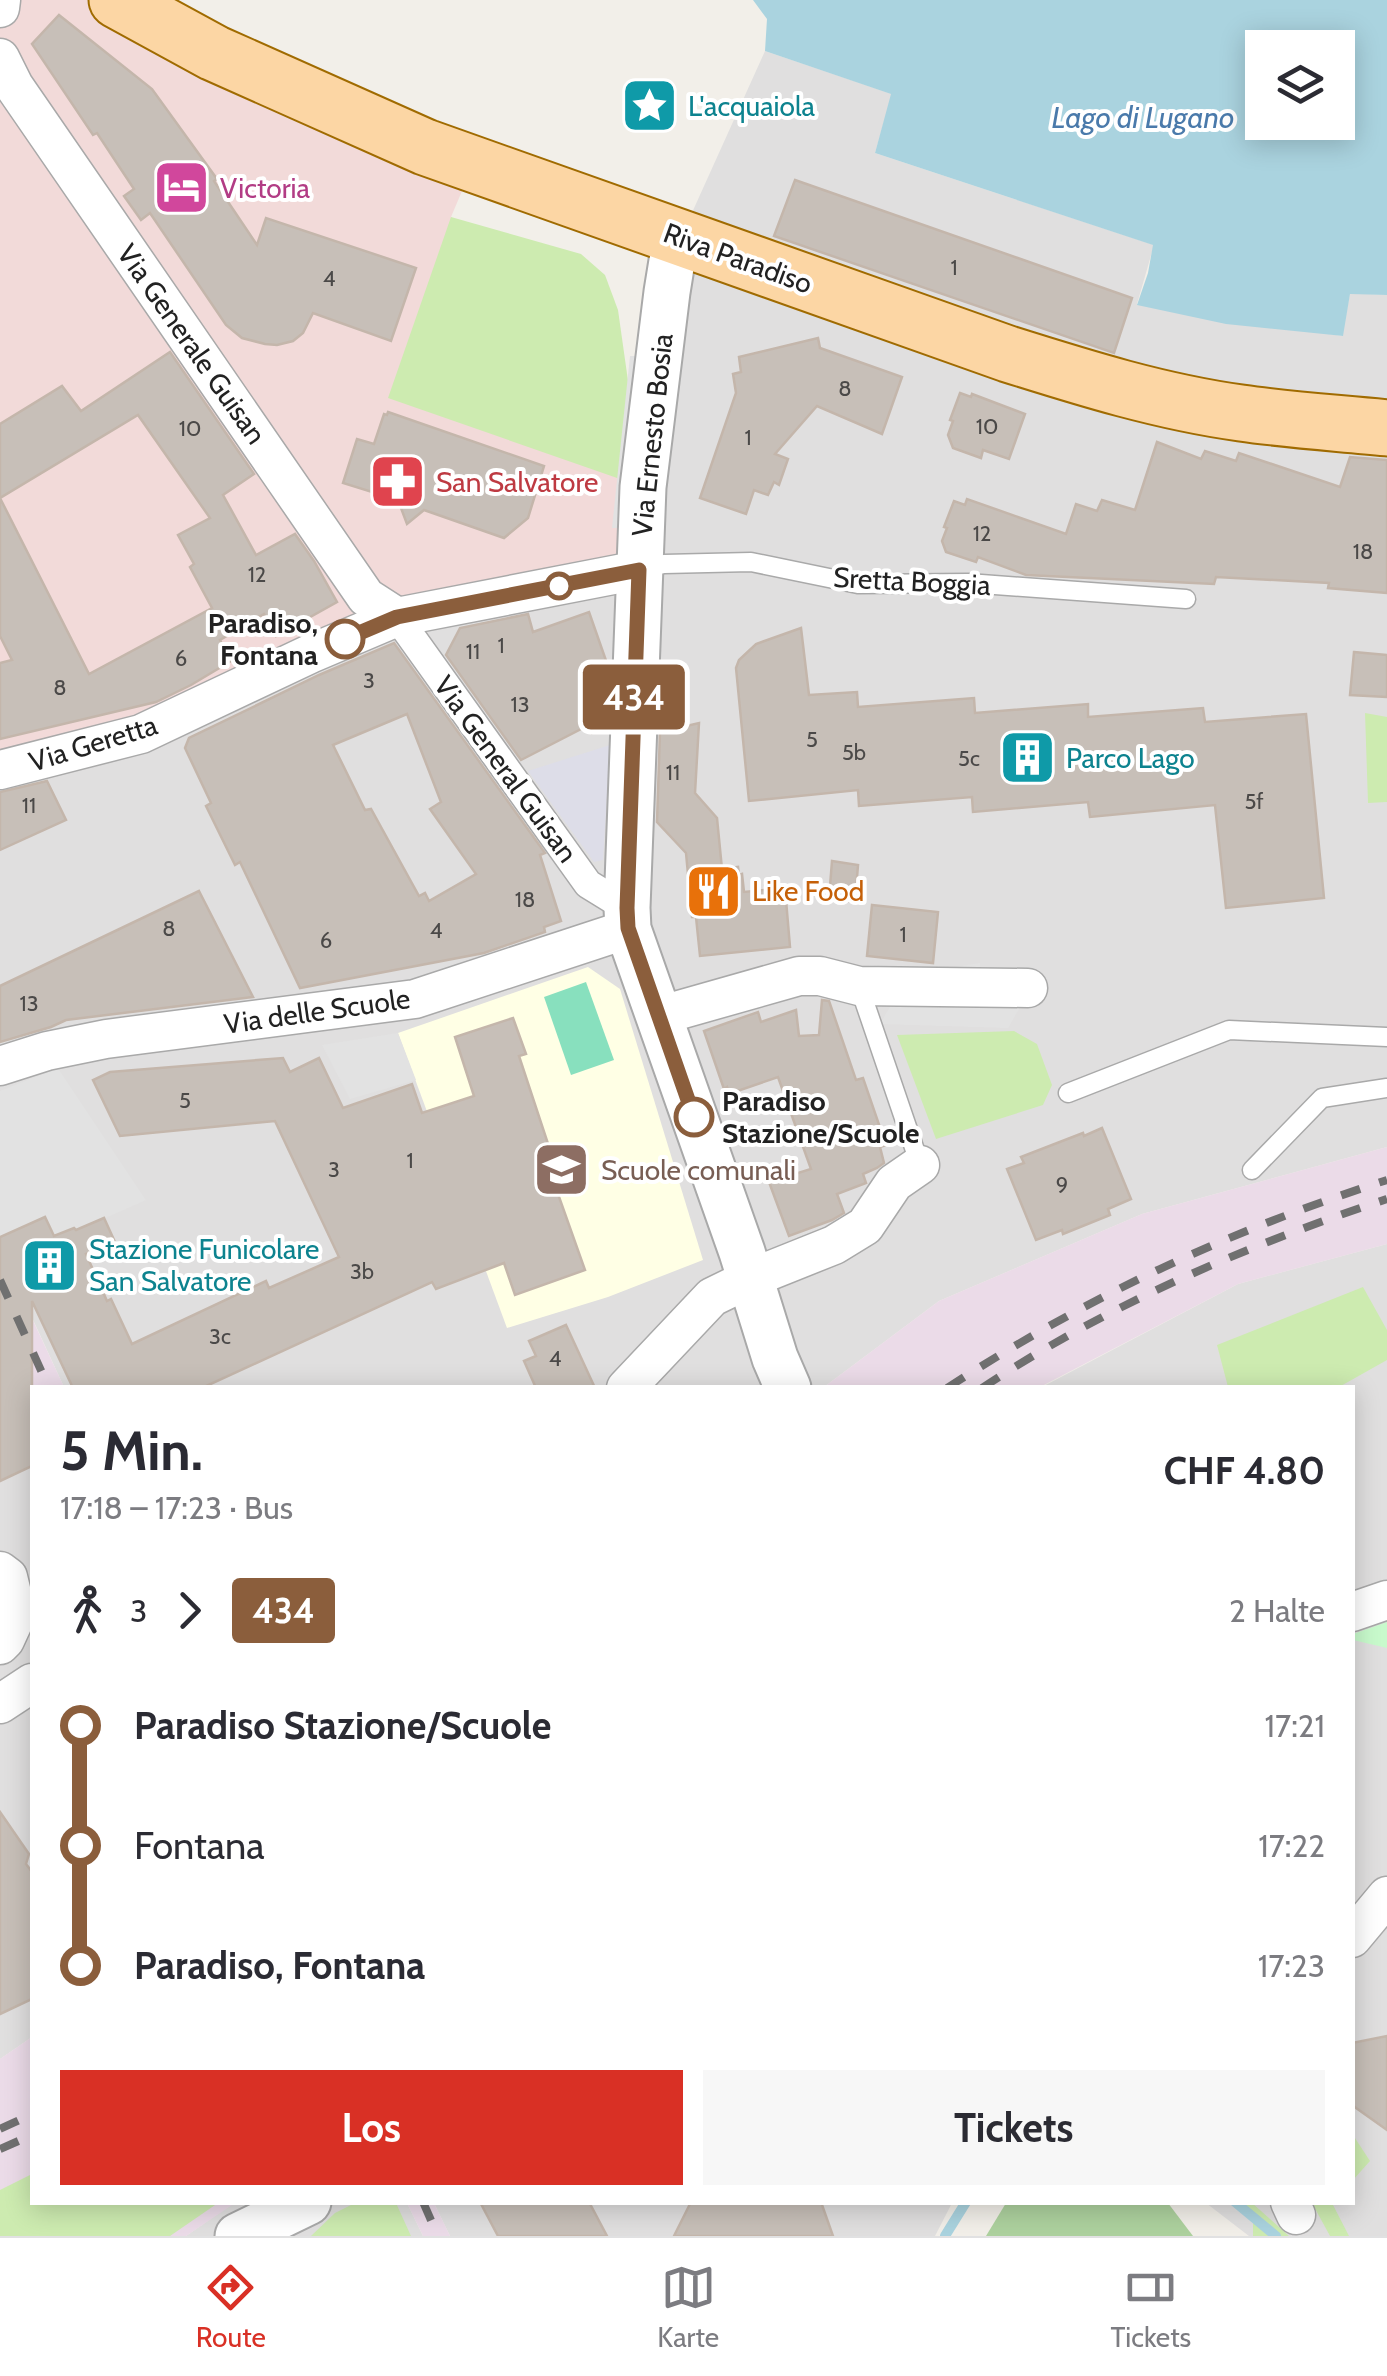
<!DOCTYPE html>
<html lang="de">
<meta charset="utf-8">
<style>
body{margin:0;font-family:Cabin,sans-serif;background:#f7f7f7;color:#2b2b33;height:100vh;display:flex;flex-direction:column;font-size:38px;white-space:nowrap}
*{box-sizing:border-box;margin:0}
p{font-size:32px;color:#7c7c81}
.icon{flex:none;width:55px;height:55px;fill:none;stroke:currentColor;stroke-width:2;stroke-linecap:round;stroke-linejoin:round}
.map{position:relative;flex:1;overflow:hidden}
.sheet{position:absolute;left:30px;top:1385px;width:1325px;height:820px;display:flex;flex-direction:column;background:#fff;border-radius:0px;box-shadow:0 5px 25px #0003}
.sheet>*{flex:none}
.badge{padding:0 20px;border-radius:8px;font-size:35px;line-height:65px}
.buttons{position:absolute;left:1245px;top:30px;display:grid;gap:20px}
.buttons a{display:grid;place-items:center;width:110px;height:110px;border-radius:0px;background:#fff;box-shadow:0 5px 25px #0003;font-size:50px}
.map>.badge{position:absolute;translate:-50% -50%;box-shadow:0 0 0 5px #fff}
.legs{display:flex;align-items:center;gap:15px;height:110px;padding:0 30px;font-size:32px}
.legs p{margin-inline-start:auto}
.headline{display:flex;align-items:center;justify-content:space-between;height:170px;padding:0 30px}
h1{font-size:55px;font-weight:700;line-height:75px}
.cta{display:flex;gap:20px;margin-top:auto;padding:20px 30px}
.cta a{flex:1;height:115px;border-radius:0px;background:#d93025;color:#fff;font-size:40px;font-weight:700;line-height:115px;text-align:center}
.cta a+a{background:#f7f7f7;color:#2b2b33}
ul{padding:0 30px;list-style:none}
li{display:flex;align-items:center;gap:35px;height:120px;font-size:38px}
li i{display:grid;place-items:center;width:15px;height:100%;margin:0 12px;background:currentColor}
li i::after{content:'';width:25px;height:25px;margin:-12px;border:8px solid;border-radius:50%;background:#fff}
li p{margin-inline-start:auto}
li:first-child i{background:linear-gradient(#0000 50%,currentColor 0)}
li:last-child i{background:linear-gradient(currentColor 50%,#0000 0)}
.tabs{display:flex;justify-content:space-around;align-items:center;height:140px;border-top:2px solid #e1e1e2;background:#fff;font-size:28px;color:#7c7c81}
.tabs a{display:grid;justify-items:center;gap:5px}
.tabs .current{color:#d93025}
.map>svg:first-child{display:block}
</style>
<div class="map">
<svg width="1387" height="2236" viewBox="0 0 1387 2236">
<rect width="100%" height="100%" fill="#f2efe9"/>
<g fill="#e0dfdf">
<path d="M 765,51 L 892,94 L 875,153 L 1154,245 L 1137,304 L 1342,336 L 1350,293 L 1387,295 L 1387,1147 L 1142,1214 L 939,1301 L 824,1387 L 64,1387 L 0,1248 L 0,770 L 310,654 L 568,585 L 681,237 Z"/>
<path d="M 1387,1244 L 1387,2236 L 1249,2236 L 1206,2203 L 1352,2202 L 1352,1388 L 1040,1388 L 1238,1284 Z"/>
<path d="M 0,1318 L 32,1389 L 32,2037 L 0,2059 Z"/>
<path d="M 235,2202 L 407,2203 L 423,2236 L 186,2236 Z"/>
<path d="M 434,2203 L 952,2203 L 935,2236 L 450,2236 Z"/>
</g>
<path fill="#f2dad9" d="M 0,0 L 117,0 L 473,165 L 451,217 L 643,487 L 639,570 L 397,617 L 0,770 Z"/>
<g fill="#ebdbe8">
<path d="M 1387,1147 L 1387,1244 L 1238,1284 L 1040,1387 L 824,1387 L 939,1301 L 1142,1214 Z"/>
<path d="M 0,1248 L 22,1297 L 64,1387 L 32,1389 L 9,1338 Z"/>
<path d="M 32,2037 L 32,2202 L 235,2203 L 186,2236 L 0,2236 L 0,2059 Z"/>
<path d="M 407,2203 L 434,2203 L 450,2236 L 423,2236 Z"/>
</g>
<path fill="#ffffe5" d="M 588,967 L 620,989 L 703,1260 L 608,1297 L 507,1328 L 398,1033 Z"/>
<g fill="#cdebb0">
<path d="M 451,217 L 581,254 L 605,275 L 618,310 L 643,487 L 388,398 Z"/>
<path d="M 1365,713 L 1387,717 L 1387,802 L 1368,803 Z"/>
<path d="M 1014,1031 L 1037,1044 L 1052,1085 L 1043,1105 L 936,1139 L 897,1035 Z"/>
<path d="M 1363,1287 L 1387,1330 L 1387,1360 L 1339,1387 L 1228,1387 L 1217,1345 Z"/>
<path d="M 1353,2135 L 1370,2161 L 1353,2180 L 1352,2180 Z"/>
<path d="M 32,2174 L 32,2202 L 218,2203 L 170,2236 L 0,2236 L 0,2190 Z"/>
<path d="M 357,2202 L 396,2203 L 411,2236 L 311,2236 L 335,2213 Z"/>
<path d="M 1231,2203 L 1252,2203 L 1289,2236 L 1253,2236 L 1253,2220 Z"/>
<path d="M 1312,2203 L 1332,2203 L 1349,2236 L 1330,2236 Z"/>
</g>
<path fill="#add19e" d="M 1006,2203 L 1168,2203 L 1193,2236 L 986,2236 Z"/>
<path fill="#c8facc" d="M 1387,1622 L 1387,1648 L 1353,1640 L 1353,1634 Z"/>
<path fill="#88e0be" d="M 586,982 L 614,1060 L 571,1075 L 544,997 Z"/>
<g fill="#e2e2e2">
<path d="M 630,356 L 641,356 L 622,528 L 612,528 Z"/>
<path d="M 980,963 L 980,974 L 1022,1004 L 1008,1028 L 880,1024 L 894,1000 L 869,975 L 869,965 L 955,967 Z"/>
<path d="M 398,1033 L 416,1080 L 350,1099 L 322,1045 Z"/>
<path d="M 58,1068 L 146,1200 L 76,1231 L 74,1228 L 54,1236 L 45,1217 L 0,1237 L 0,1091 Z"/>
</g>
<path fill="#dddde8" d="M 610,745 L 603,860 L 594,862 L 528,771 Z"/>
<g fill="#aad3df" fill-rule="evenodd">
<path d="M 753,0 L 1387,0 L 1387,295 L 1350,294 L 1343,336 L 1226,324 L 1137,305 L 1148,273 L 1153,245 L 875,153 L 891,94 L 765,51 L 767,19 ZM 1262,48 L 1338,48 L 1338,122 L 1262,122 Z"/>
<circle cx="648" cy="106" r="24"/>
</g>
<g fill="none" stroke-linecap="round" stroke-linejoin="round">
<g stroke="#aad3df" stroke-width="10">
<path d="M 1235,2202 L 1276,2236"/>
<path d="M 945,2236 L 966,2202"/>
</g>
</g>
<g fill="#c7bfb8" stroke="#c4b6ab" stroke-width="2.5" fill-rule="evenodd">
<path d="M 59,15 L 152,89 L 217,179 L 214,181 L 257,245 L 266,218 L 416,268 L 391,341 L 313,313 L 303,333 L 293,341 L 277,345 L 265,344 L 242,338 L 226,325 L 150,213 L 141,220 L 124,196 L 134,189 L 97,133 L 93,135 L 32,44 Z"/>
<path d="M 795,180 L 1132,298 L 1114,353 L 774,236 Z"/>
<path d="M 818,338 L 820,348 L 902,377 L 882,434 L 817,406 L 775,454 L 788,459 L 779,485 L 774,482 L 768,495 L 754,490 L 746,514 L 700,498 L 736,393 L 733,374 L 741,372 L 739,357 Z"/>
<path d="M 170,352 L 254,474 L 223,495 L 256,555 L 295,534 L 314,561 L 337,602 L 276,636 L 264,614 L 220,640 L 231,661 L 191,685 L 156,702 L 0,739 L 0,663 L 12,660 L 0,636 L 0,498 L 89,674 L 212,608 L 190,567 L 194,564 L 178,535 L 210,518 L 138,415 L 0,498 L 0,424 L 62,386 L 81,411 Z"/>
<path d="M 960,393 L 971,397 L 972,394 L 1025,414 L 1009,459 L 983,450 L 981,458 L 953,448 L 948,435 L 953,421 L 950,420 Z"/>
<path d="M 388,412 L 544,466 L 528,518 L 504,538 L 424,510 L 407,524 L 398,500 L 343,483 L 357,439 L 374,444 L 384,414 L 387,415 Z"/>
<path d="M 1157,442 L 1201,459 L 1205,451 L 1236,461 L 1239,453 L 1340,487 L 1350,457 L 1387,460 L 1387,593 L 1328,588 L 1329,583 L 1216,577 L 1214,584 L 1026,575 L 978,557 L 976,562 L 946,552 L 942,541 L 947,528 L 944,527 L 954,501 L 965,505 L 967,499 L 1066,534 L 1076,504 L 1097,511 L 1102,500 L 1135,510 Z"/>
<path d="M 589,612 L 610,672 L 608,728 L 592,733 L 589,725 L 521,760 L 446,655 L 460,628 L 528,614 L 533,632 Z"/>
<path d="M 801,628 L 809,695 L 857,692 L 858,707 L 974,698 L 975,713 L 1088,704 L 1088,717 L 1203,708 L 1205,722 L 1306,714 L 1324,898 L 1226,908 L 1215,805 L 1090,817 L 1088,802 L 973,812 L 972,797 L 859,806 L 858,790 L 749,801 L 736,668 L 739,660 L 756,644 Z"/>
<path d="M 394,643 L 545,853 L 540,855 L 561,921 L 544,927 L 545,932 L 484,953 L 300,988 L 240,862 L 235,865 L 206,806 L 211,803 L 185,748 L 189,738 L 319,675 ZM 407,714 L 441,802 L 430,809 L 476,874 L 429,901 L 425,893 L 419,896 L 371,809 L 365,810 L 333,745 Z"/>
<path d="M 1354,652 L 1387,655 L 1387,697 L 1350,695 Z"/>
<path d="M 699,723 L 695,793 L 717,818 L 722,869 L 738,867 L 739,875 L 742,874 L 744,892 L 785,888 L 790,947 L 700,956 L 696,917 L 692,917 L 686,853 L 657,822 L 660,732 Z"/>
<path d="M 47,781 L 66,820 L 0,850 L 0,792 Z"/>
<path d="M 832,861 L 858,865 L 855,902 L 829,899 Z"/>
<path d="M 199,891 L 253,997 L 66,1020 L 51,1027 L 0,1042 L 0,986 Z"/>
<path d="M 872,905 L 938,912 L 933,963 L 867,956 Z"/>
<path d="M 822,1000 L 829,1001 L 856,1080 L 863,1078 L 886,1145 L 880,1147 L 884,1163 L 877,1168 L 863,1174 L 866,1183 L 837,1194 L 844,1213 L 832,1220 L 789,1236 L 769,1182 L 811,1169 L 778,1077 L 729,1094 L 727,1087 L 724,1089 L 704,1031 L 758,1012 L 761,1022 L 796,1010 L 799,1036 L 819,1035 Z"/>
<path d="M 513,1018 L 526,1054 L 519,1056 L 552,1156 L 559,1154 L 571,1190 L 558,1194 L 585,1270 L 515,1295 L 504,1263 L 436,1289 L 432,1282 L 202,1388 L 73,1388 L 32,1301 L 32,1466 L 0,1481 L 0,1237 L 45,1217 L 54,1236 L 74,1228 L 76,1230 L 104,1218 L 115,1242 L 86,1254 L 107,1301 L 111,1299 L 132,1344 L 266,1281 L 269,1288 L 339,1257 L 275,1121 L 120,1136 L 93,1080 L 110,1072 L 283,1058 L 290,1072 L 319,1058 L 343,1108 L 412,1084 L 422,1113 L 474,1096 L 455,1037 Z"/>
<path d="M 1102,1128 L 1131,1199 L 1108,1209 L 1110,1215 L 1063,1234 L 1062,1230 L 1036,1240 L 1007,1169 L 1024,1163 L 1021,1157 L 1083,1133 L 1084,1136 Z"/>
<path d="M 566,1325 L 595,1388 L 536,1388 L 524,1361 L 536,1356 L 529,1341 Z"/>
<path d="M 0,1812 L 29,1854 L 26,1864 L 32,1872 L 32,1999 L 0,2014 Z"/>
<path d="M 1387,2036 L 1387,2130 L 1352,2105 L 1352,2043 Z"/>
<path d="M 480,2202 L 589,2202 L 607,2236 L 498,2236 Z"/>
<path d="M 691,2202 L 821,2202 L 833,2236 L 674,2236 Z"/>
</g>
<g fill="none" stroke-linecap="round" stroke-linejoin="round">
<defs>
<g id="service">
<path d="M 640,569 L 664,564 L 751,562 L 858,584 L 968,583 L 1186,599"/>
<path d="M 859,986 L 920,1165"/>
<path d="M 1068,1093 L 1229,1030 L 1387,1037"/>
<path d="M 1252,1170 L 1322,1098 L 1387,1088"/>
</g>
<path id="pedestrian" d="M 397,617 L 588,884 L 627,908"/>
<g id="minor">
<path d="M 0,8 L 1,0"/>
<path d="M 0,58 L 14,86 L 366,597 L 397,617"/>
<path d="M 0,770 L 141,734 L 310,654 L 397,617 L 639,570"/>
<path d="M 658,1016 L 799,976 L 820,976 L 859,986 L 1028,988"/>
<path d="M 0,1066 L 47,1051 L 106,1039 L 415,999 L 628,929"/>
<path d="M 626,1388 L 712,1297 L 749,1279 L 834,1245 L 865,1226 L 894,1183 L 920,1165"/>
<path d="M 0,1571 L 8,1577 L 17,1614 L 5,1640 L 0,1645"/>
<path d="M 1352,1612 L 1387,1600"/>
<path d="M 0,1704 L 32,1683"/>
<path d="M 1352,1938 L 1387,1896"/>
<path d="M 1290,2202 L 1296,2215"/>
</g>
<g id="tertiary">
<path d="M 681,237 L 672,261 L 667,292 L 643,487 L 627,908 L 628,929 L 742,1252 L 775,1358 L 788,1388"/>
<path d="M 238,2236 L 308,2202"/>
</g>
<path id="primary" d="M 117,0 L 214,53 L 425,147 L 1008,354 C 1084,378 1161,402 1241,413 C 1289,420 1338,423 1387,428"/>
</defs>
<use href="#service" stroke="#a9a9a9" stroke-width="21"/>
<use href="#pedestrian" stroke="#a9a9a9" stroke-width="31"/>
<use href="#minor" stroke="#a9a9a9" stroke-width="41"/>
<use href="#tertiary" stroke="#a9a9a9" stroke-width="49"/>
<use href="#primary" stroke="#a06b00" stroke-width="59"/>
<use href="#service" stroke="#fff" stroke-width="18"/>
<use href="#pedestrian" stroke="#fff" stroke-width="28"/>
<use href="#minor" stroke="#fff" stroke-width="38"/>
<use href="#tertiary" stroke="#fff" stroke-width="45"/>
<use href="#primary" stroke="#fcd6a4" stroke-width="55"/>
<g stroke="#707070" stroke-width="8" stroke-dasharray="20 20" stroke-linecap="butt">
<path d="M 0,1280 L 49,1388"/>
<path d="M 947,1388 C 1089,1296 1226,1232 1387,1180"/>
<path d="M 982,1388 C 1107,1305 1245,1246 1387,1199"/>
<path d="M 0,2129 L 32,2114"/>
<path d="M 0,2149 L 32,2135"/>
<path d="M 423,2202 L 438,2236"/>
</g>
</g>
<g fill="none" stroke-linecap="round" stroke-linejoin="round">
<defs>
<path id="line-1" d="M 345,639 L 397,617 L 639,570 L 627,908 L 628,928 L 694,1117"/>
</defs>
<use href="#line-1" stroke="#fff" stroke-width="22"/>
<use href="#line-1" stroke="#8b5e3c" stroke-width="15"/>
</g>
<defs>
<symbol id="sight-square" viewBox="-11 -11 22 22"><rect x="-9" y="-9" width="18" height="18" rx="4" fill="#0f9aa8" stroke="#fff"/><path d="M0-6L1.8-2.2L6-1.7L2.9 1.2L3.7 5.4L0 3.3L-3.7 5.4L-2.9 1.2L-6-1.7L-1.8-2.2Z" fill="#fff"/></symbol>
<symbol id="hotel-square" viewBox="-11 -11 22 22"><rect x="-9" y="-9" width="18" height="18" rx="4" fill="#d1479c" stroke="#fff"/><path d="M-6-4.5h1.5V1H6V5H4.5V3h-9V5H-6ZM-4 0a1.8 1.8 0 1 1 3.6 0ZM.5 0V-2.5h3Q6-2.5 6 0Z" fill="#fff"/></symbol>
<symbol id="pharmacy-square" viewBox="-11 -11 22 22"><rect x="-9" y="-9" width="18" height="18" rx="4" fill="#e0444e" stroke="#fff"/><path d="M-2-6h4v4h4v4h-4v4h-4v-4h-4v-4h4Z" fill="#fff"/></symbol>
<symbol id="building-square" viewBox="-11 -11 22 22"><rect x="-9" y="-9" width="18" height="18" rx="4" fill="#0f9aa8" stroke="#fff"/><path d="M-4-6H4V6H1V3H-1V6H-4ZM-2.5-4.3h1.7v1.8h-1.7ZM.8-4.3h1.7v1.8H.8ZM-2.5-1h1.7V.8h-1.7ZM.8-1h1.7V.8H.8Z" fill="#fff"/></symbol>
<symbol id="restaurant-square" viewBox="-11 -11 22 22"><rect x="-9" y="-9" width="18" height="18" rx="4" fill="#e8710a" stroke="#fff"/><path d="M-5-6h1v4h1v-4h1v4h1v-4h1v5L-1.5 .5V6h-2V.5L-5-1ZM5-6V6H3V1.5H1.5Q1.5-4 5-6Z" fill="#fff"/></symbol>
<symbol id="school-square" viewBox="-11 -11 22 22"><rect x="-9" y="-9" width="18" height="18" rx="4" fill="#8d6e63" stroke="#fff"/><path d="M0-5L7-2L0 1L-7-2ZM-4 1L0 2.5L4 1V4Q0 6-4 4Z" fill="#fff"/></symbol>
</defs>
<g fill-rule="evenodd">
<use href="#sight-square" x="618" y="74" width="63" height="63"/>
<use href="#hotel-square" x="150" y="156" width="63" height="63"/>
<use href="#pharmacy-square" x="366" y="450" width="63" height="63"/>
<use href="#building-square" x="996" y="726" width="63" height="63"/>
<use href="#restaurant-square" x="682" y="860" width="63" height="63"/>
<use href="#school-square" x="530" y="1138" width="63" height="63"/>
<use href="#building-square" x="18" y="1234" width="63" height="63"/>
</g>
<g fill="#fff" stroke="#8b5e3c" stroke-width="5">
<circle cx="559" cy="586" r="12"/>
<circle cx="345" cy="639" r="18"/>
<circle cx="694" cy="1117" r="18"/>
</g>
<g text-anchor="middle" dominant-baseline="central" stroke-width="8" stroke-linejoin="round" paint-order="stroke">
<g font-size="22" fill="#4b4948">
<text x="954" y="267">1</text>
<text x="329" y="278">4</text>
<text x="845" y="388">8</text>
<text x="987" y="426">10</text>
<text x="190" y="428">10</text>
<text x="748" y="437">1</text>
<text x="982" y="533">12</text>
<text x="1363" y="551">18</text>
<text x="257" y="574">12</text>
<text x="501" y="645">1</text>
<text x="473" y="651">11</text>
<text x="181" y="658">6</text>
<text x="369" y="680">3</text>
<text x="60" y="687">8</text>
<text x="520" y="704">13</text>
<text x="812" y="739">5</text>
<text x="854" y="752">5b</text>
<text x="969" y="758">5c</text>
<text x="673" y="772">11</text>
<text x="1254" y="801">5f</text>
<text x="29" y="805">11</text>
<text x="525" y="899">18</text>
<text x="169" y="928">8</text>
<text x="436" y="930">4</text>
<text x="903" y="934">1</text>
<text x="326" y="940">6</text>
<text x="29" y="1003">13</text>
<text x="185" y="1100">5</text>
<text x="410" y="1160">1</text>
<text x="334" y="1169">3</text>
<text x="1062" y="1184">9</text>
<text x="362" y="1271">3b</text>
<text x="220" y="1336">3c</text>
<text x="555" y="1358">4</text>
</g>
<g font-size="28" fill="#0d838f" stroke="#fff" text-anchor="start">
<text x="688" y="106">L'acquaiola</text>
<text x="1066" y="758">Parco Lago</text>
<text x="89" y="1249">Stazione Funicolare<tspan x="89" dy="32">San Salvatore</tspan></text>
</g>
<g font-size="28" fill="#b23c85" stroke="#fff" text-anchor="start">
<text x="220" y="188">Victoria</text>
</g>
<g font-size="28" fill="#222" stroke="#fff">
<text transform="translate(738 258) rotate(20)">Riva Paradiso</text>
<text transform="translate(192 344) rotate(55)">Via Generale Guisan</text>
<text transform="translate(652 435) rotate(-84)">Via Ernesto Bosia</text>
<text transform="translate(912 581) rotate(3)">Sretta Boggia</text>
<text transform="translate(93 743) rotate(-17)">Via Geretta</text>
<text transform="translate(506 769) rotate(54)">Via General Guisan</text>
<text transform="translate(317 1011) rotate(-8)">Via delle Scuole</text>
</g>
<g font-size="28" fill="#be3a42" stroke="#fff" text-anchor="start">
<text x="436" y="482">San Salvatore</text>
</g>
<g font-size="28" font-weight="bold" fill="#222" stroke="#fff" text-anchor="end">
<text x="318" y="623">Paradiso,<tspan x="318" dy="32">Fontana</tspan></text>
<text x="722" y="1101" text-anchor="start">Paradiso<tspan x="722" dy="32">Stazione/Scuole</tspan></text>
</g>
<g font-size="28" fill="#c56008" stroke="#fff" text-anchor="start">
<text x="752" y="891">Like Food</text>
</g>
<g font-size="28" fill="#785e54" stroke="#fff" text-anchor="start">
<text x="601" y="1170">Scuole comunali</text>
</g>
<g font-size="30" font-style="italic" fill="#4a7aab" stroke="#fff">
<text x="1143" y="117">Lago di Lugano</text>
</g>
</g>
</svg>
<div class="buttons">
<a><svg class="icon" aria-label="layers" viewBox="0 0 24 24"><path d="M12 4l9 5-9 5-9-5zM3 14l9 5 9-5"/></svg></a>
</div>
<b class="badge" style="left:634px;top:697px;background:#8b5e3c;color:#fff">434</b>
<section class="sheet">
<div class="headline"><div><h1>5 Min.</h1><p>17:18 – 17:23 · Bus</p></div><b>CHF 4.80</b></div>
<div class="legs"><svg class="icon" aria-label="walk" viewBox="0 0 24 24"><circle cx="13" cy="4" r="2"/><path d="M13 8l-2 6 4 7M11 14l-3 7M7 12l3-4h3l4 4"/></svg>3<svg class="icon" aria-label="forward" viewBox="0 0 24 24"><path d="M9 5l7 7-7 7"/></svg><b class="badge" style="background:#8b5e3c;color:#fff">434</b><p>2 Halte</p></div>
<ul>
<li><i style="color:#8b5e3c"></i><b>Paradiso Stazione/Scuole</b><p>17:21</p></li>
<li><i style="color:#8b5e3c"></i><span>Fontana</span><p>17:22</p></li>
<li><i style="color:#8b5e3c"></i><b>Paradiso, Fontana</b><p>17:23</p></li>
</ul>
<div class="cta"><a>Los</a><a>Tickets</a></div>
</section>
</div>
<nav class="tabs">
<a class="current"><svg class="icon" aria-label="directions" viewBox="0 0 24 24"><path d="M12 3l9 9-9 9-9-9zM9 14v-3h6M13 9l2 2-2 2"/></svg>Route</a>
<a><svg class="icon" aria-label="map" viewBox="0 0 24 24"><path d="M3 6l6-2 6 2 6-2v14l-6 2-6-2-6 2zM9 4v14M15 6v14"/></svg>Karte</a>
<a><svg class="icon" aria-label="tickets" viewBox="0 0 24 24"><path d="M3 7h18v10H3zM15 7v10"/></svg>Tickets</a>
</nav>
